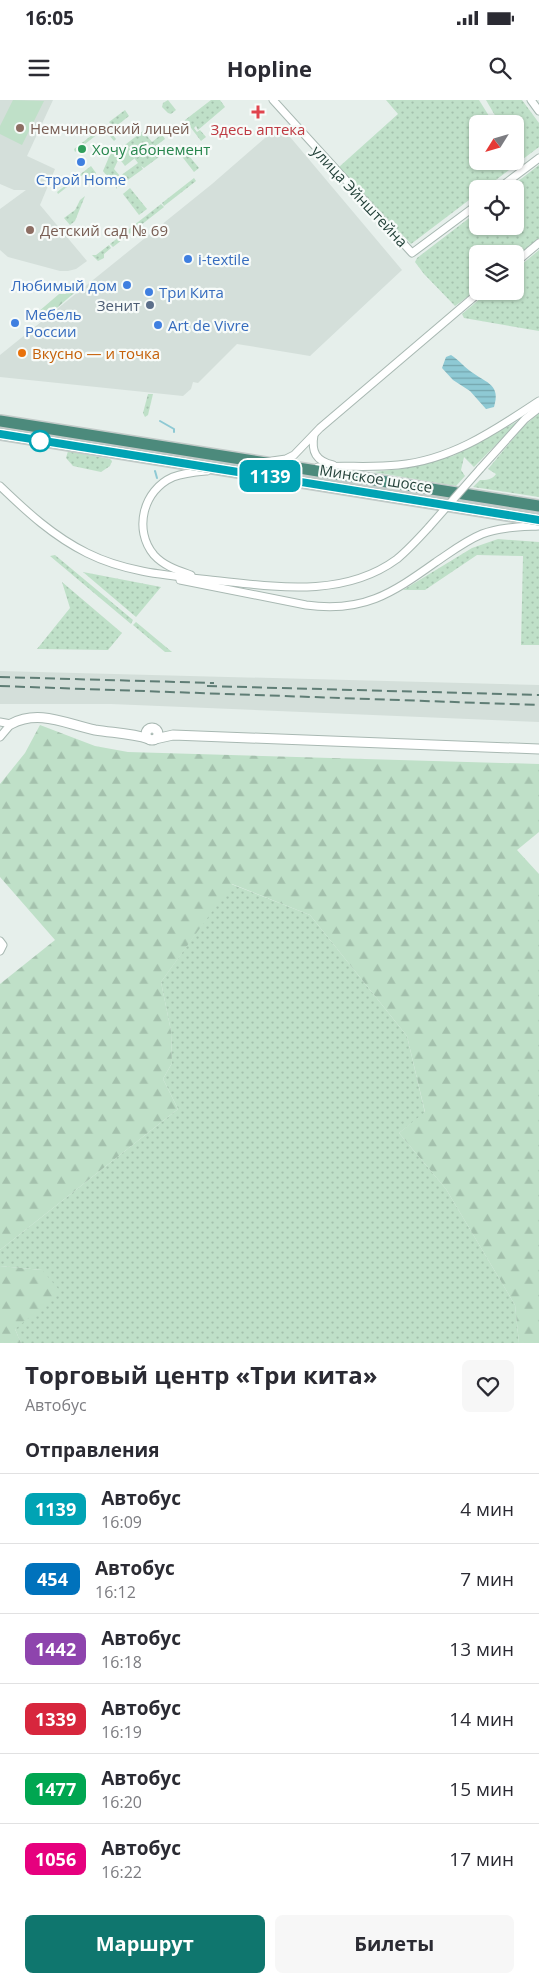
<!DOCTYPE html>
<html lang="ru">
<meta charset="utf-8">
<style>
body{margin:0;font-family:"Open Sans",sans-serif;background:#f7f7f7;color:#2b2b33;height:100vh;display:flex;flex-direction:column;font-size:19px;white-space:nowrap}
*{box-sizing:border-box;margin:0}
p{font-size:16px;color:#7c7c81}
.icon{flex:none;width:28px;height:28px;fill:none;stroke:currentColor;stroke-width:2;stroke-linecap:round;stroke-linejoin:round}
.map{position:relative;height:1243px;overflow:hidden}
.side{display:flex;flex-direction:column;background:#fff;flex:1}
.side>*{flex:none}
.badge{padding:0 10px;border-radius:8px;font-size:18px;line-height:32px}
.needle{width:32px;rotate:233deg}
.tools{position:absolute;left:469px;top:15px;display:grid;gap:10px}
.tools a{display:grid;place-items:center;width:55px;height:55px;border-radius:8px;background:#fff;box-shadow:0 1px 4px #0004;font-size:25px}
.map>.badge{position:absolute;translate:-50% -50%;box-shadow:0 0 0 2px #fff}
h2{padding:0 25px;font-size:19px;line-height:45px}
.round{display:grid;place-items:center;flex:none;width:52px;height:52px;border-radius:8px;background:#f7f7f7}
.head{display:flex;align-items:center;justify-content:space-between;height:85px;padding:0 25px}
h1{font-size:24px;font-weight:700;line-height:38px}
.cta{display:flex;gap:10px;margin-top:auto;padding:10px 25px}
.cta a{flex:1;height:58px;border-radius:8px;background:#0f766e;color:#fff;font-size:20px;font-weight:700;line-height:58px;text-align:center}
.cta a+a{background:#f7f7f7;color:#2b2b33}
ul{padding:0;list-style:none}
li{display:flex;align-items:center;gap:15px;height:70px;padding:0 25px;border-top:1px solid #e1e1e2}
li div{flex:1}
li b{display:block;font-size:19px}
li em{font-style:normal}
li .badge{min-width:55px;font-weight:700;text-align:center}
.status{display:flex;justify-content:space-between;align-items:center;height:35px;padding:0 25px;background:#fff;direction:ltr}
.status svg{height:14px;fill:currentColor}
header{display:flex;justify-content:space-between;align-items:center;height:65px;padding:0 25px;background:#fff;font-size:22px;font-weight:700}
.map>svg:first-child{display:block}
</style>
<div class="status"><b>16:05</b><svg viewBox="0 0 49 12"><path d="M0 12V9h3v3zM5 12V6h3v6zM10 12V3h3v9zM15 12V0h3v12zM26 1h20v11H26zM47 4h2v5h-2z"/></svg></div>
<header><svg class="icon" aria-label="menu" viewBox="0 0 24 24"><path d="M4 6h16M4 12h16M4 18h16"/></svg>Hopline<svg class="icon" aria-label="search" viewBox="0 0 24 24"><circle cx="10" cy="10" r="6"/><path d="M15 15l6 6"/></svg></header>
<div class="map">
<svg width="539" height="1243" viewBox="0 0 539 1243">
<defs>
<pattern id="grass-dots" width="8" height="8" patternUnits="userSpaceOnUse" patternTransform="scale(1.25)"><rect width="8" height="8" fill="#bfe0c8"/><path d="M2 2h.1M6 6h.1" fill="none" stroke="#a4c1ad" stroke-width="1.8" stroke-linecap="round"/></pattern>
<pattern id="forest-firs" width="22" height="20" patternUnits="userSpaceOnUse" patternTransform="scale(1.25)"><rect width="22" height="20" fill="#bfe0c8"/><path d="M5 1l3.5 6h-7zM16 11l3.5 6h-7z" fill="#a4c1ad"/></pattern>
<pattern id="water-rules" width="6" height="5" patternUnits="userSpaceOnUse" patternTransform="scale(1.25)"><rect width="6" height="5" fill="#8ec9d4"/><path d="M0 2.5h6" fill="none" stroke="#74a5ad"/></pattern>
</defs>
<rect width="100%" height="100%" fill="#e6efeb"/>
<g fill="#d4dfda">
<path d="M 0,0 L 53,0 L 27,56 L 55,69 L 40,105 L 87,161 L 76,169 L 68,171 L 60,171 L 8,157 L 0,150 L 0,109 L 26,90 L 14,90 L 0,84 Z"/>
<path d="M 280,25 L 402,170 L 310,256 L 237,244 L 198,283 L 193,282 L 191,289 L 183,296 L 0,277 L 0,255 L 212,84 Z"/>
<path d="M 0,571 L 539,585 L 539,622 L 111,604 L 0,604 Z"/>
</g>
<g fill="url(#grass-dots)" fill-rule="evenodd">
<path d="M 168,0 L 176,10 L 171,14 L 168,13 L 162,7 L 163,3 Z"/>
<path d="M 211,0 L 220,0 L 225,7 L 198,30 L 196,26 L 194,28 L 197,32 L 200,30 L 206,37 L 201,41 L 185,20 Z"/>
<path d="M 386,0 L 479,0 L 494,24 L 478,24 L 478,61 L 507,61 L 503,70 L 513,67 L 484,89 L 478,89 L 477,94 L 411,144 L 339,67 L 398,14 Z"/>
<path d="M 486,0 L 522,0 L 539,23 L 539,47 L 519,62 L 515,58 L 515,24 L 500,24 Z"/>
<path d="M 125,10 L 129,16 L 114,28 L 109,22 Z"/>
<path d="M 105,25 L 116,39 L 114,41 L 104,29 L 75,52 L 74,49 Z"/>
<path d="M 143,31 L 152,42 L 162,34 L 165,39 L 153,48 L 159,57 L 144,68 L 141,66 L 143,69 L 125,82 L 122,81 L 124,84 L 119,87 L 117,85 L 117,89 L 103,71 L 112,50 L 114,48 L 117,51 ZM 129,51 L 138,63 L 120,76 L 114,69 L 119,58 Z"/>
<path d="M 181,46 L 199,68 L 194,72 L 177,50 Z"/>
<path d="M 539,65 L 539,139 L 515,159 L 515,154 L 478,154 L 477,190 L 455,206 L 424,174 L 415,162 L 417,158 L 477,112 L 478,126 L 515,126 L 515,89 L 508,89 Z"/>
<path d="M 91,66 L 96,73 L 91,81 L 85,73 L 58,94 L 57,92 Z"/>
<path d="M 194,78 L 196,81 L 164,106 L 162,103 Z"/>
<path d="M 130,88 L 147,109 L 139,115 L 123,94 Z"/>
<path d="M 85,96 L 75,121 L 70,125 L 64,118 L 75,110 L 80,100 Z"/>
<path d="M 161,104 L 164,107 L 113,147 L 110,144 Z"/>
<path d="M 109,145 L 111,148 L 104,154 L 104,158 L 98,161 L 92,155 L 96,155 Z"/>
<path d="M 539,150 L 539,231 L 464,218 L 462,214 L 489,191 L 515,191 L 515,170 Z"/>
<path d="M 148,294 L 153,294 L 148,315 L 145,317 L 143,313 Z"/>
<path d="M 539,313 L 539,397 L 473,387 L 480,380 C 486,380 492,380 496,374 L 488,369 L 523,327 Z"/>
<path d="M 520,320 L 474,367 L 464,357 L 461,370 L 465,376 L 456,386 L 373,372 L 408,368 L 453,356 Z"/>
<path d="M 68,351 L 110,359 L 112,361 L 110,366 L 101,372 L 73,366 L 66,358 Z"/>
<path d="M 498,439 L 539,442 L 539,545 L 521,545 L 523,456 L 477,455 L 425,490 L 403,490 L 472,448 Z"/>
<path d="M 55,455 L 133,520 L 131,524 L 50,456 Z"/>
<path d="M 83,472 L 161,487 L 136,517 Z"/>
<path d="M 62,482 L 122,533 L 108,550 L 37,549 L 70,508 Z"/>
<path d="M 136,522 L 172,552 L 165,552 L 133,525 Z"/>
<path d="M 231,784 L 310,815 L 407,936 L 425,1013 L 399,1033 L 446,1089 L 515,1205 L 519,1243 L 21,1243 L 15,1229 L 42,1170 L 0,1166 L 0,1150 L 178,1009 L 163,979 L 172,963 L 171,931 L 161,882 Z"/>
</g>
<g fill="url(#forest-firs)">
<path d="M 77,186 L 81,187 L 44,219 L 38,215 L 38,212 L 59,194 L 65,194 Z"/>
<path d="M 40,625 L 95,646 L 128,652 L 539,664 L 539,732 L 517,750 L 539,774 L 539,1243 L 519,1243 L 515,1205 L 446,1089 L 399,1033 L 425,1012 L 407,936 L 310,815 L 232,784 L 161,882 L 171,931 L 172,963 L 163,979 L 178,1009 L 0,1150 L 0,884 L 55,840 L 0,777 L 0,684 L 25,653 Z"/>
<path d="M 0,1166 L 42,1170 L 61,1192 L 15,1229 L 21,1243 L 0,1243 Z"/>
</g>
<g fill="#bfe0c8">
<path d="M 13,0 L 44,1 L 22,45 L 0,34 L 0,26 Z"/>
<path d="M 129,51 L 135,58 L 125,66 L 119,58 Z"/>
</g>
<path fill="url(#water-rules)" d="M 451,255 C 459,260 465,268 473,273 C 487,283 501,285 494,307 L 486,309 L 470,291 L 453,280 L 442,268 L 446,257 Z"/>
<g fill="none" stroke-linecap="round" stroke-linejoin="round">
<g stroke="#8ec9d4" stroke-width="2">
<path d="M 160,321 L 174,329 L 174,332"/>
<path d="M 155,371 L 157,378"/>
</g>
<defs>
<g id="minor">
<path d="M 273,0 L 412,153 L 478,104"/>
<path d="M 531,0 L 539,11"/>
<path d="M 498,89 L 539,58"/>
<path d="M 515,163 L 539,143"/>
<path d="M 314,335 C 311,352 316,361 333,365"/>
<path d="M 272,361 L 286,359 L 294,355 L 320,328 L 481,191"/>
<path d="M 318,367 C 344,365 371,368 398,365 C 452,360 495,330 539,301"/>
<path d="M 480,369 L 525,319 L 539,308"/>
<path d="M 0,386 C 27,412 53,436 87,453 C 123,471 162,475 201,479 C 266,485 340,501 397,459 C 409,449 419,438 429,427"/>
<path d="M 191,475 C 177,470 164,466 154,455 C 133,430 143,390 173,377 C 184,373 196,372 207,371"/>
<path d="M 180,480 L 306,505 C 363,513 391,494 436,462 C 451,452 465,441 482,434 C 500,427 520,427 539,426"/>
<path d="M 0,622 L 11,624"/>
<path d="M 0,637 L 11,624"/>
<path d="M 0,841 L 3,845 L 0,851"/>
</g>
<g id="tertiary">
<path d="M 11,624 C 39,609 66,624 95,630 C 113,633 131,633 149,639"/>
<circle cx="152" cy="634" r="6"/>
<path d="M 155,639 L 173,635 L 539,649"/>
</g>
<g id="trunk">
<path d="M 0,321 L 539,406"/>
<path d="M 0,334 L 539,420"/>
</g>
</defs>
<use href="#minor" stroke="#a8b8b2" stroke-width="9"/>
<use href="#tertiary" stroke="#a8b8b2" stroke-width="11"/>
<use href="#trunk" stroke="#c2cac8" stroke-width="14"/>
<use href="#minor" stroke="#fff" stroke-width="7"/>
<use href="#tertiary" stroke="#fff" stroke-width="9"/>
<use href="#trunk" stroke="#4c8a7c" stroke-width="11"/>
<g stroke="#5f7d75" stroke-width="2" stroke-dasharray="10 5" stroke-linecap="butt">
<path d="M 0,577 L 214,583"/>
<path d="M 0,586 L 539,605"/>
<path d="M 207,586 L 539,595"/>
</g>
<defs>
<path id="minor-bridge" d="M 429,427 L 480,369"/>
</defs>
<use href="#minor-bridge" stroke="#a8b8b2" stroke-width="9" stroke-linecap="butt"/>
<use href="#minor-bridge" stroke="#fff" stroke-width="7"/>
</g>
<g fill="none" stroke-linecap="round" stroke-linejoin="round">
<defs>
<path id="line" d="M 0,334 L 539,420"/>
</defs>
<use href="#line" stroke="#fff" stroke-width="11"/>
<use href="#line" stroke="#00a3b4" stroke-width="8"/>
</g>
<path fill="#e0444e" stroke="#f7fbf9" stroke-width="2" d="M255.5 4.5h5v5h5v5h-5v5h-5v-5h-5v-5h5z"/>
<g fill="#8d6e63" stroke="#f7fbf9" stroke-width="2">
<circle cx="20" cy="28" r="5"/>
<circle cx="30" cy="130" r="5"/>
</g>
<circle fill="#2e9e5b" stroke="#f7fbf9" stroke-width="2" cx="82" cy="49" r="5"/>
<g fill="#3f7fe0" stroke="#f7fbf9" stroke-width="2">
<circle cx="81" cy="62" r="5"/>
<circle cx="188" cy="159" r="5"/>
<circle cx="127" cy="185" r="5"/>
<circle cx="149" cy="192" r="5"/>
<circle cx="15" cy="223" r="5"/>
<circle cx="158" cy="225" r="5"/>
</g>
<circle fill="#5c6f8a" stroke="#f7fbf9" stroke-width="2" cx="150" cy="205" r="5"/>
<circle fill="#e8710a" stroke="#f7fbf9" stroke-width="2" cx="22" cy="253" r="5"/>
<circle fill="#fff" stroke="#00a3b4" stroke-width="2.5" cx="40" cy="341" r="10"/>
<g text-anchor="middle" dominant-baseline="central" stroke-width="4.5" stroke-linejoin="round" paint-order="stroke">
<g font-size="15" fill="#785e54" stroke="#f7fbf9" text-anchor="start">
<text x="30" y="28">Немчиновский лицей</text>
<text x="40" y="130">Детский сад № 69</text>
</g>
<g font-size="15" fill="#be3a42" stroke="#f7fbf9">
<text x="258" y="29">Здесь аптека</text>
</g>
<g font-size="15" fill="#27864d" stroke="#f7fbf9" text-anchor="start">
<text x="92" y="49">Хочу абонемент</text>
</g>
<g font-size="15" fill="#366cbe" stroke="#f7fbf9" text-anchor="start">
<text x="81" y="79" text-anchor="middle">Строй Home</text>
<text x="198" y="159">i-textile</text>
<text x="117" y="185" text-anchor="end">Любимый дом</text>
<text x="159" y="192">Три Кита</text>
<text x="25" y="214">Мебель<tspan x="25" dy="17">России</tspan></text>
<text x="168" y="225">Art de Vivre</text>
</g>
<g font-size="15" fill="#24423a" stroke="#f7fbf9">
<text transform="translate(360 96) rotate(47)">улица Эйнштейна</text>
<text transform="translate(376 378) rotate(9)">Минское шоссе</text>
</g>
<g font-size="15" fill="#4e5e75" stroke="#f7fbf9" text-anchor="end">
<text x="140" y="205">Зенит</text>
</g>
<g font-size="15" fill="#c56008" stroke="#f7fbf9" text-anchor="start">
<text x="32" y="253">Вкусно — и точка</text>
</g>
</g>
</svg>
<div class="tools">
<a><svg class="needle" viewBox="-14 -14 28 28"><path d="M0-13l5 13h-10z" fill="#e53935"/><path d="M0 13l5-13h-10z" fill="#7c7c81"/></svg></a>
<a><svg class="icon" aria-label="locate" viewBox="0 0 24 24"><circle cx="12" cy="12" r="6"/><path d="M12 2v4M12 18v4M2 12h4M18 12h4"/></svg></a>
<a><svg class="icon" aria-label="layers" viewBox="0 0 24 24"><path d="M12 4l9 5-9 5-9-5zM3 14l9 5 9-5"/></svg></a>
</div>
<b class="badge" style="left:270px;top:376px;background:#00a3b4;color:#fff">1139</b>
</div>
<section class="side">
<div class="head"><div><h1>Торговый центр «Три кита»</h1><p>Автобус</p></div><a class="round"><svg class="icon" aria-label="heart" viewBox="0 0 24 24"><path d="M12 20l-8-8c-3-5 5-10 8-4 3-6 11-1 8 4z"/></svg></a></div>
<h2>Отправления</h2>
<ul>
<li><span class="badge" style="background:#00a3b4;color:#fff">1139</span><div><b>Автобус</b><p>16:09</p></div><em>4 мин</em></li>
<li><span class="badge" style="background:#0072bc;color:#fff">454</span><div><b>Автобус</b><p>16:12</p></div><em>7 мин</em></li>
<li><span class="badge" style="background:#8e44ad;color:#fff">1442</span><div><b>Автобус</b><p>16:18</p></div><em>13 мин</em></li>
<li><span class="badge" style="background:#d7263d;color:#fff">1339</span><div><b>Автобус</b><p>16:19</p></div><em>14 мин</em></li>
<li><span class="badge" style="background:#00a651;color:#fff">1477</span><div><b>Автобус</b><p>16:20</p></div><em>15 мин</em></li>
<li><span class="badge" style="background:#e6007e;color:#fff">1056</span><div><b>Автобус</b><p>16:22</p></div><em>17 мин</em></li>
</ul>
<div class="cta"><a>Маршрут</a><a>Билеты</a></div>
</section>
